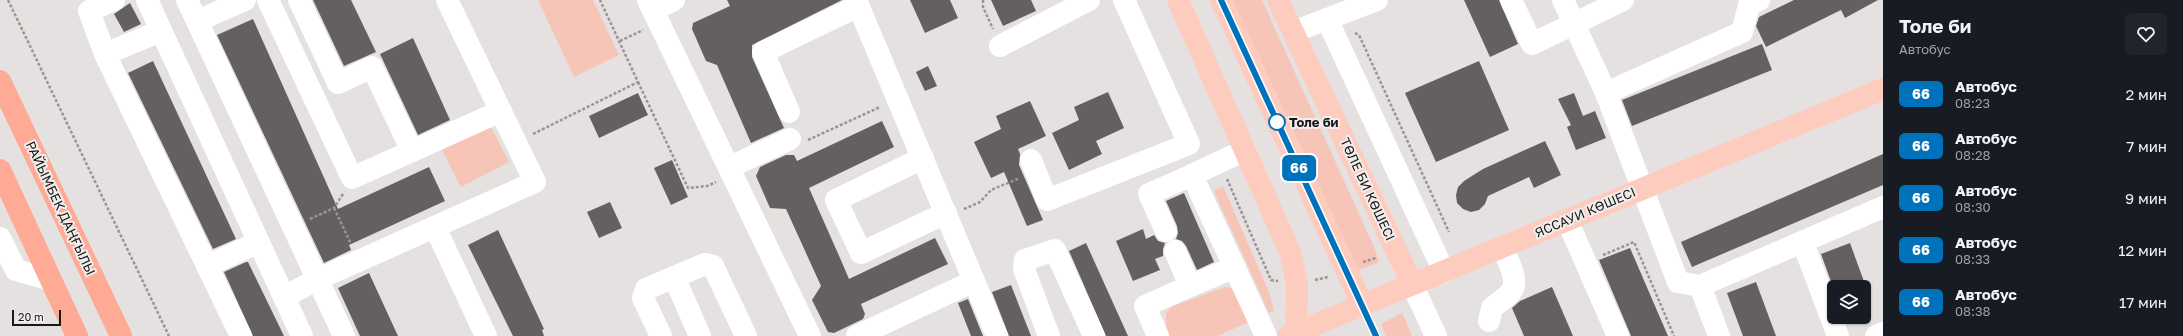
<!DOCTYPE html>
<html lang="ru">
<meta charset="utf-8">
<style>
body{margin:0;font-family:"Golos Text",sans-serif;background:#20242c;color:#f1f3f6;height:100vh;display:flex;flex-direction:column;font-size:15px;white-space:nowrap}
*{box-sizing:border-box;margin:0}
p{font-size:13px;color:#9ea1a6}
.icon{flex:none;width:22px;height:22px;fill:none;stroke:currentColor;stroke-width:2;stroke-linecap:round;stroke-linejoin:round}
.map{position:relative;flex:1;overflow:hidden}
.side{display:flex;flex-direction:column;background:#171b24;width:300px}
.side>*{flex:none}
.badge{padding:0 8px;border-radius:6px;font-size:14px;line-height:26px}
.tools{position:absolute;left:1827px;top:280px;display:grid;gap:8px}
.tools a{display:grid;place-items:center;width:44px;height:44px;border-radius:6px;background:#171b24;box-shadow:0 1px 3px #0004;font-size:20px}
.scale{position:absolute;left:12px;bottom:10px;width:49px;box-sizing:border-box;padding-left:4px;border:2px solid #191817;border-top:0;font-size:11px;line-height:14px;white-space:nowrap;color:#191817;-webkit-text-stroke:3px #f2eeed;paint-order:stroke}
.map>.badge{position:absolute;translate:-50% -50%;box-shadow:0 0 0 2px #fff}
.round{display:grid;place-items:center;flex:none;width:42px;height:42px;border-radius:6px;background:#20242c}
.head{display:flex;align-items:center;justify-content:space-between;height:68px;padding:0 16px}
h1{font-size:19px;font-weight:700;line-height:30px}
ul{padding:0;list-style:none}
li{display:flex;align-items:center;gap:12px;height:52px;padding:0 16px}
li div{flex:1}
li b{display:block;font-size:15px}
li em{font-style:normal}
li .badge{min-width:44px;font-weight:700;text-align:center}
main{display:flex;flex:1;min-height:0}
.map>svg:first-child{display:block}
</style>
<main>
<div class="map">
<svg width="1883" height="336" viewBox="0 0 1883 336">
<rect width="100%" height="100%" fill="#e5e1e0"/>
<g fill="#f7c4b8">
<path d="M 538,0 L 593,0 L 619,55 L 574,77 Z"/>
<path d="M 1231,0 L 1262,0 L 1375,249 L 1379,262 L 1356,271 Z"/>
<path d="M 490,125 L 509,162 L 461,187 L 442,150 Z"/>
<path d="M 1223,186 L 1269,292 L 1274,311 L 1269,313 L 1214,191 Z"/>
<path d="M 1225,287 L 1232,288 L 1249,322 L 1217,336 L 1170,336 L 1166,328 L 1166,313 L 1171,307 Z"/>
<path d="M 1402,313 L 1412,336 L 1386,336 L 1381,324 Z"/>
</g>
<g fill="#63605f">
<path d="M 313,0 L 351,0 L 376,52 L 344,66 Z"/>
<path d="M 727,0 L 842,0 L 752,45 L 752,57 L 784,128 L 751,143 L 717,65 L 706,61 L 692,29 L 693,23 L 730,6 Z"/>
<path d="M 910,0 L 950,0 L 958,18 L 925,33 Z"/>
<path d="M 991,0 L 1031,0 L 1036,11 L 1003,26 Z"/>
<path d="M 1464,0 L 1499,0 L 1518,44 L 1490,57 Z"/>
<path d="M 1794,0 L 1878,0 L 1845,18 L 1841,10 L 1766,47 L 1756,26 L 1759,17 Z"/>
<path d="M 130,3 L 141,24 L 124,32 L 114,14 Z"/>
<path d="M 253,19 L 338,209 L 429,167 L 445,201 L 349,245 L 351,250 L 324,263 L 217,35 Z"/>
<path d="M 413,38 L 450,120 L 418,135 L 380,54 Z"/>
<path d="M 1762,44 L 1772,70 L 1632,126 L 1622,100 Z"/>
<path d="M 153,61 L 236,239 L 213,249 L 128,73 Z"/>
<path d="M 1479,61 L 1509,130 L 1436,162 L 1405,93 Z"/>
<path d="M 928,66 L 937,86 L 925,91 L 916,72 Z"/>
<path d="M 1108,92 L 1124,128 L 1096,141 L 1102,154 L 1069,170 L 1052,133 L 1079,120 L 1074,107 Z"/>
<path d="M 638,93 L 648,115 L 599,138 L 589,116 Z"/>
<path d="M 1574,93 L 1583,116 L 1595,111 L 1606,138 L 1576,150 L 1567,127 L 1571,125 L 1558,99 Z"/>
<path d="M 1030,101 L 1046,136 L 1018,149 L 1020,154 L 1019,165 L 1043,220 L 1027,226 L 1004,172 L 991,178 L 974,142 L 1001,129 L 996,116 Z"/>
<path d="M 882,121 L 894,147 L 809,188 L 840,258 L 849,279 L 935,238 L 948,264 L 861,304 L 865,314 L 863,319 L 834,333 L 828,332 L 812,300 L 821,286 L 786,209 L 770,208 L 756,176 L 760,167 L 786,155 L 794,155 L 797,161 Z"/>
<path d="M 1545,141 L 1561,175 L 1534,188 L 1529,177 L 1488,196 L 1485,204 L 1479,210 L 1471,212 L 1463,209 L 1457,203 L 1456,195 L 1458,187 L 1464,181 L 1483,169 Z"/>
<path d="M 1883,154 L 1883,185 L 1692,267 L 1681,242 Z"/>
<path d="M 672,160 L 688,197 L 671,205 L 654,168 Z"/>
<path d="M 1184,193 L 1214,262 L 1197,270 L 1186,246 L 1182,241 L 1176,239 L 1178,233 L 1177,226 L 1166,201 Z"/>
<path d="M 610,202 L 622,228 L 599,238 L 587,212 Z"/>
<path d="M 1143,229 L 1146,239 L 1154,235 L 1158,241 L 1165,243 L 1163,249 L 1163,256 L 1155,259 L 1160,270 L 1133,281 L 1116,241 Z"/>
<path d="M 498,230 L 544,329 L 542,330 L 544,336 L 513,336 L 468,245 Z"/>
<path d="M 1086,243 L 1128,336 L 1106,336 L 1069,251 Z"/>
<path d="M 1850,243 L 1866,287 L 1833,287 L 1821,254 Z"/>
<path d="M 1630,248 L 1668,336 L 1631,336 L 1599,260 Z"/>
<path d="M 246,262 L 248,262 L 284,336 L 253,336 L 224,272 Z"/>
<path d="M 369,273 L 398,336 L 360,336 L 338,288 Z"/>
<path d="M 1756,282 L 1776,336 L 1743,336 L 1727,293 Z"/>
<path d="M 1011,285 L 1031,336 L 1009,336 L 992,292 Z"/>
<path d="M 1552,287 L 1573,336 L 1524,336 L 1512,308 L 1520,301 Z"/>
<path d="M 968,299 L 983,336 L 971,336 L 958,303 Z"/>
</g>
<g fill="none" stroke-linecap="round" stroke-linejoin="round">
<g stroke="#989594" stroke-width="2.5" stroke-dasharray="3 2" stroke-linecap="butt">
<path d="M 8,0 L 169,336"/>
<path d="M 983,0 L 983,7 L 993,29"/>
<path d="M 1355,33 L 1359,35 L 1449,232"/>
<path d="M 620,41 L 643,30"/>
<path d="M 638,82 L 688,188 L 707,186 L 716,182"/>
<path d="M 533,134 L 638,82 L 600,0"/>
<path d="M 808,140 L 880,107"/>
<path d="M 1227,179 L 1271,280 L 1278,281"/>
<path d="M 334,208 L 351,244"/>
<path d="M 964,209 L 980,202 L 991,190 L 1020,178"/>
<path d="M 310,219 L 334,208 L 343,194"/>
<path d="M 1603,255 L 1634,242 L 1674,336"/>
<path d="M 1363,262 L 1376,258"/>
<path d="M 1315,280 L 1328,277"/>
</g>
<g stroke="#fff" stroke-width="22">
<path d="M 114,0 L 89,11 L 105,54 L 161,31"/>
<path d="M 147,0 L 302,336"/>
<path d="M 187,0 L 197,21 L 245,0"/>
<path d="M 268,0 L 352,178 L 501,111"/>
<path d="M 299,0 L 338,83 L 372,67 L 412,151"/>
<path d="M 648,0 L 810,336"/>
<path d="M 856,0 L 997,336"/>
<path d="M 1511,0 L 1532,44 L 1623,0"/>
<path d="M 1563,0 L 1606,93 L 1678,282 L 1700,286 L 1719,336"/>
<path d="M 653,10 L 674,0"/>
<path d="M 1327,19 L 1444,272"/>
<path d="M 197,21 L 344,336"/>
<path d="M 1293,32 L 1377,0"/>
<path d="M 1000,46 L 1089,0"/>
<path d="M 105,54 L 241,336"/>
<path d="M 1606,93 L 1742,32 L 1749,5 L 1759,0"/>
<path d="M 789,112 L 763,52 L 858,6"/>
<path d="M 1245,150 L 1192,175 L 1266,336"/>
<path d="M 923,158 L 836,200 L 861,253 L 946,213"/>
<path d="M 1031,160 L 1047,200 L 1189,144 L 1124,0"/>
<path d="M 730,167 L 790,139"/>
<path d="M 1567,220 L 1618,336"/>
<path d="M 435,227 L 486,336"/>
<path d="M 1166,231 L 1149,194 L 1192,175"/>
<path d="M 0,238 L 16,270 L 51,280"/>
<path d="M 1803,243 L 1838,336"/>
<path d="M 207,266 L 259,242"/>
<path d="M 674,277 L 700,336"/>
<path d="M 1412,284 L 1436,336"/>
<path d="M 1190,286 L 1235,267"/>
<path d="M 1700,286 L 1883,207"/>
<path d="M 284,297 L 318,279 L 535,182 L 447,0"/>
<path d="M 1489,321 L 1492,308 C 1498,303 1504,299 1509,294 C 1522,283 1507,259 1502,247"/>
<path d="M 661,336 L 643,298 L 646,289 L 705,264 L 713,266 L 746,336"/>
<path d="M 857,336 L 974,281"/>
<path d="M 1049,336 L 1024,269 L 1025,260 L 1055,250 L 1094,336"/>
<path d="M 1158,336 L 1145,306 L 1190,286 L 1175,251"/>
<path d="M 1876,336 L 1883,333"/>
</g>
<g stroke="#feccbf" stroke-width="22">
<path d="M 1178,0 L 1290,252 L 1297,283 L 1296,333"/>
<path d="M 1221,0 L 1362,304"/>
<path d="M 1278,0 L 1412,284"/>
<path d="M 1288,336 L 1883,89"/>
</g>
<g stroke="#feaa95" stroke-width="22">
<path d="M 0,81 L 121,336"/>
<path d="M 0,170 L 77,336"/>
</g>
</g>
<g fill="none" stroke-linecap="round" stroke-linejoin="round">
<defs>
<path id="line" d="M 1221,0 L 1376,336"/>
</defs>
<use href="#line" stroke="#fff" stroke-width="9"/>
<use href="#line" stroke="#0072bc" stroke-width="6"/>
</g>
<circle fill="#fff" stroke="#0072bc" stroke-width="2" cx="1277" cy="122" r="8"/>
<g text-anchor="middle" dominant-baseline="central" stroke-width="4" stroke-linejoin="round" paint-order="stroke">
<g font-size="13" font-weight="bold" fill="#191817" stroke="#f2eeed" text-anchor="start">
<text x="1289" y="122">Толе би</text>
</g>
<g font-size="13" fill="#191817" stroke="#f2eeed">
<text transform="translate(1368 189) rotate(65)">ТӨЛЕ БИ КӨШЕСІ</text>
<text transform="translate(61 208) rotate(65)">РАЙЫМБЕК ДАҢҒЫЛЫ</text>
<text transform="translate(1585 212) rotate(-23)">ЯССАУИ КӨШЕСІ</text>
</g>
</g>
</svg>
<div class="tools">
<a><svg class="icon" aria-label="layers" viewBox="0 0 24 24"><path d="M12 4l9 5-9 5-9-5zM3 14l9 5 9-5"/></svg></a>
</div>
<div class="scale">20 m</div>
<b class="badge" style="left:1299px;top:168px;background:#0072bc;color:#fff">66</b>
</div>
<section class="side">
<div class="head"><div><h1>Толе би</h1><p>Автобус</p></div><a class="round"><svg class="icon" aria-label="heart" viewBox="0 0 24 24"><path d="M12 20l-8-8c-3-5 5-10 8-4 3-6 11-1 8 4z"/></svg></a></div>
<ul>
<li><span class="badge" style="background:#0072bc;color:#fff">66</span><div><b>Автобус</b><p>08:23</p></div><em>2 мин</em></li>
<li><span class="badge" style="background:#0072bc;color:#fff">66</span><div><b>Автобус</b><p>08:28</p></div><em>7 мин</em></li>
<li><span class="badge" style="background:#0072bc;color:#fff">66</span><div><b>Автобус</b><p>08:30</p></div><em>9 мин</em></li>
<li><span class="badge" style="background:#0072bc;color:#fff">66</span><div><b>Автобус</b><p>08:33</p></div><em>12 мин</em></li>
<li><span class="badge" style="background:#0072bc;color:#fff">66</span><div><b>Автобус</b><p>08:38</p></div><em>17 мин</em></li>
</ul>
</section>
</main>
